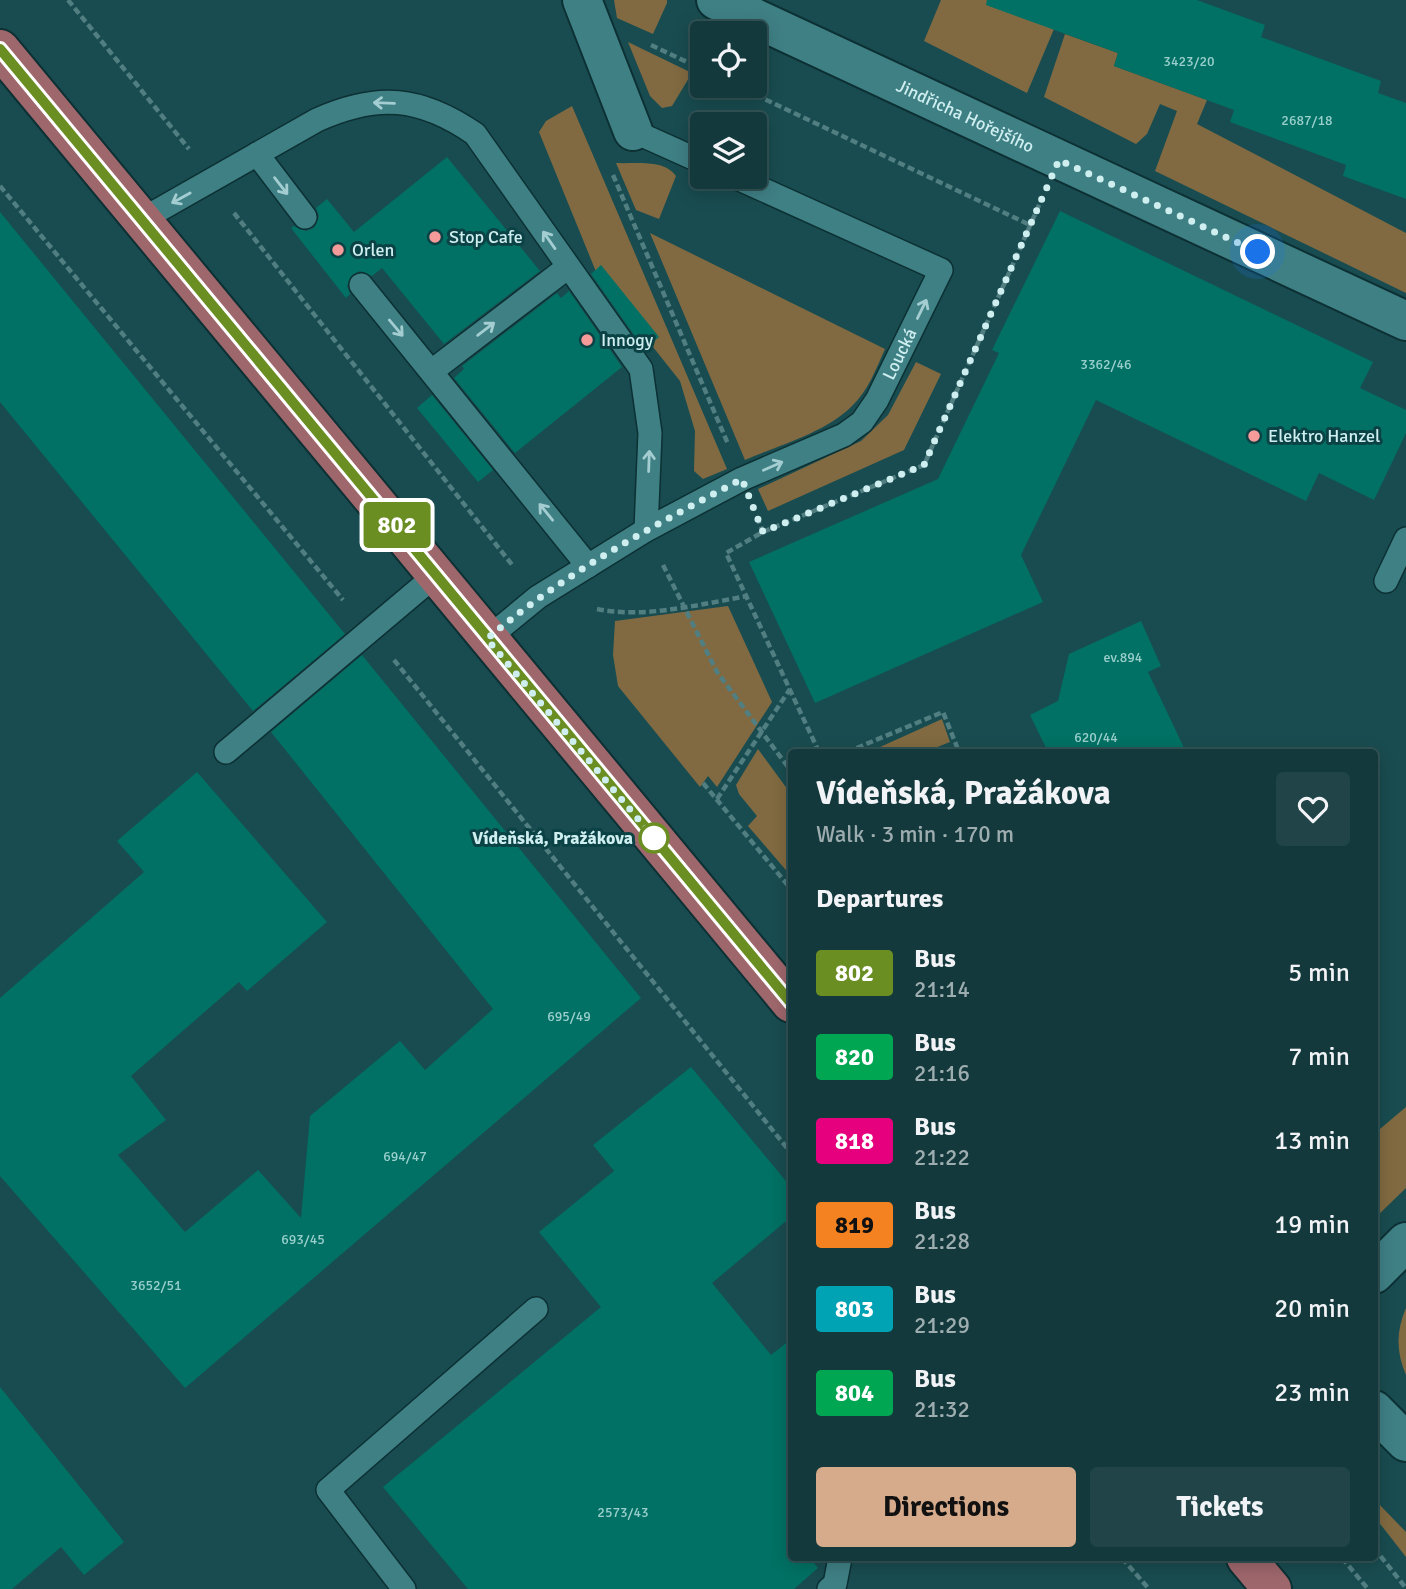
<!DOCTYPE html>
<meta charset="utf-8">
<style>
body{margin:0;font-family:Signika,sans-serif;background:#204447;color:#f1f3f6;height:100vh;display:flex;flex-direction:column;font-size:26px;white-space:nowrap}
*{box-sizing:border-box;margin:0}
p{font-size:23px;color:#9dacaf}
.icon{flex:none;width:38px;height:38px;fill:none;stroke:currentColor;stroke-width:2;stroke-linecap:round;stroke-linejoin:round}
.map{position:relative;flex:1;overflow:hidden}
.sheet{position:absolute;left:788px;top:749px;width:590px;height:812px;display:flex;flex-direction:column;background:#13393c;border-radius:7px;box-shadow:0 4px 18px #0003,0 0 0 2px #325356}
.sheet>*{flex:none}
.badge{padding:0 14px;border-radius:5px;font-size:24px;line-height:46px}
.buttons{position:absolute;left:690px;top:21px;display:grid;gap:14px}
.buttons a{display:grid;place-items:center;width:77px;height:77px;border-radius:7px;background:#13393c;box-shadow:0 4px 18px #0003,0 0 0 2px #325356;font-size:35px}
.you{position:absolute;width:35px;height:35px;margin:-18px;border:5px solid #fff;border-radius:50%;background:#1a73e8;box-shadow:0 0 0 10px #1a73e833}
.map>.badge{position:absolute;translate:-50% -50%;box-shadow:0 0 0 4px #fff}
h2{padding:0 28px;font-size:26px;line-height:63px}
.round{display:grid;place-items:center;flex:none;width:74px;height:74px;border-radius:7px;background:#204447}
.headline{display:flex;align-items:center;justify-content:space-between;height:119px;padding:0 28px}
h1{font-size:33px;font-weight:700;line-height:52px}
.cta{display:flex;gap:14px;margin-top:auto;padding:14px 28px}
.cta a{flex:1;height:80px;border-radius:7px;background:#d6ab8b;color:#111;font-size:28px;font-weight:700;line-height:80px;text-align:center}
.cta a+a{background:#204447;color:#f1f3f6}
ul{padding:0;list-style:none}
li{display:flex;align-items:center;gap:21px;height:84px;padding:0 28px}
li div{flex:1}
li b{display:block;font-size:26px}
li em{font-style:normal}
li .badge{min-width:77px;font-weight:700;text-align:center}
.map>svg:first-child{display:block}
</style>
<div class="map">
<svg width="1406" height="1589" viewBox="0 0 1406 1589">
<rect width="100%" height="100%" fill="#194c50"/>
<g fill="#816a41">
<path d="M 614,0 L 667,0 L 667,3 L 653,34 L 617,18 Z"/>
<path d="M 941,0 L 1002,0 L 1054,29 L 1027,93 L 924,41 Z"/>
<path d="M 1065,34 L 1118,53 L 1114,66 L 1207,100 L 1197,124 L 1406,233 L 1406,293 L 1155,171 L 1177,111 L 1160,104 L 1147,134 L 1136,144 L 1044,97 Z"/>
<path d="M 628,42 L 692,73 L 672,106 L 662,108 L 650,96 Z"/>
<path d="M 572,106 L 727,469 L 703,479 L 694,471 L 695,431 L 680,381 L 599,279 L 539,132 L 546,121 Z"/>
<path d="M 616,163 C 636,164 664,159 676,176 L 659,219 L 636,210 Z"/>
<path d="M 650,233 L 885,349 C 876,369 868,391 852,406 C 825,433 779,445 745,460 Z"/>
<path d="M 916,362 L 941,374 L 904,450 L 768,511 L 758,489 L 861,441 L 888,415 Z"/>
<path d="M 728,606 L 772,702 L 717,787 L 708,776 L 700,787 L 618,686 L 613,655 L 615,621 Z"/>
<path d="M 942,719 L 950,742 L 925,752 L 869,752 Z"/>
<path d="M 758,749 L 791,794 L 791,876 L 748,826 L 757,816 L 739,794 L 736,785 Z"/>
<path d="M 1406,1107 L 1406,1188 L 1374,1219 L 1374,1134 Z"/>
<path d="M 1406,1308 L 1406,1375 C 1396,1352 1396,1331 1406,1308 Z"/>
<path d="M 1374,1499 L 1406,1532 L 1406,1557 L 1374,1516 Z"/>
</g>
<g fill="#007164">
<path d="M 987,0 L 1197,0 L 1265,25 L 1261,37 L 1381,81 L 1378,93 L 1406,103 L 1406,199 L 1343,176 L 1346,165 L 1230,122 L 1234,110 L 1114,66 L 1118,53 L 986,5 Z"/>
<path d="M 447,157 L 540,271 L 444,344 L 382,268 L 372,276 L 360,271 L 352,275 L 347,286 L 350,294 L 346,298 L 291,228 L 294,226 L 306,231 L 314,228 L 319,216 L 316,208 L 327,199 L 354,232 Z"/>
<path d="M 1060,211 L 1373,362 L 1360,388 L 1406,410 L 1406,433 L 1374,500 L 1319,473 L 1306,501 L 1096,400 L 1021,555 L 1043,602 L 815,703 L 749,562 L 938,479 L 999,353 L 992,350 Z"/>
<path d="M 0,212 L 345,634 L 253,711 L 0,402 Z"/>
<path d="M 601,265 L 659,337 L 644,349 L 591,274 Z"/>
<path d="M 569,291 L 622,367 L 515,453 L 454,378 L 464,369 L 462,366 L 557,293 L 561,298 Z"/>
<path d="M 432,395 L 493,470 L 478,482 L 417,408 Z"/>
<path d="M 1141,621 L 1161,666 L 1148,672 L 1186,752 L 1048,752 L 1030,715 L 1058,701 L 1069,654 Z"/>
<path d="M 362,655 L 641,998 L 185,1388 L 0,1176 L 0,998 L 144,872 L 117,841 L 197,772 L 327,922 L 247,991 L 239,982 L 131,1076 L 166,1120 L 118,1155 L 185,1232 L 258,1170 L 301,1218 L 310,1116 L 400,1041 L 425,1070 L 493,1009 L 271,732 Z"/>
<path d="M 691,1067 L 791,1187 L 791,1217 L 712,1283 L 771,1355 L 791,1339 L 791,1558 L 810,1558 L 818,1568 L 794,1589 L 468,1589 L 383,1487 L 601,1307 L 539,1232 L 614,1171 L 593,1145 Z"/>
<path d="M 0,1387 L 124,1542 L 84,1575 L 61,1547 L 12,1589 L 0,1589 Z"/>
</g>
<g fill="none" stroke-linecap="round" stroke-linejoin="round">
<defs>
<g id="service">
<path d="M 633,131 L 702,162"/>
<path d="M 257,154 L 305,217"/>
<path d="M 143,219 L 317,120 C 377,93 420,96 475,134 L 641,369 L 650,433 L 646,530"/>
<path d="M 361,285 L 588,566"/>
<path d="M 432,371 L 568,267"/>
<path d="M 1386,581 L 1406,539"/>
<path id="s1" d="M 487,639 L 538,597 L 646,530 L 742,479 L 844,435 L 862,422 L 877,400 L 941,270 L 735,177"/>
<path d="M 226,752 L 437,574"/>
<path d="M 404,1589 L 328,1490 L 536,1309"/>
<path d="M 829,1589 L 835,1584 L 840,1558"/>
</g>
<g id="minor">
<path d="M 582,0 L 633,131"/>
<path id="s2" d="M 716,0 L 1406,321"/>
<path d="M 1374,1274 L 1406,1242"/>
<path d="M 1374,1410 L 1406,1442"/>
</g>
<g id="primary">
<path d="M 0,49 L 791,1003"/>
<path d="M 1246,1558 L 1272,1589"/>
</g>
</defs>
<use href="#service" stroke="#0c3033" stroke-width="26"/>
<use href="#minor" stroke="#0c3033" stroke-width="42"/>
<use href="#primary" stroke="#0c3033" stroke-width="42"/>
<g stroke="#517e81" stroke-width="4.5" stroke-dasharray="7 3.5" stroke-linecap="butt">
<path d="M 68,0 L 189,149"/>
<path d="M 651,45 L 702,69"/>
<path d="M 737,86 L 1030,225"/>
<path d="M 613,175 L 728,444"/>
<path d="M 0,186 L 343,600"/>
<path d="M 234,213 L 513,566"/>
<path d="M 757,517 L 763,532"/>
<path d="M 663,565 L 717,672 L 791,771"/>
<path d="M 597,609 C 645,619 700,604 748,596"/>
<path d="M 394,660 L 791,1153"/>
<path d="M 819,752 L 726,553 L 763,532 L 924,465 L 1040,203"/>
<path d="M 847,752 L 943,712 L 959,752"/>
<path d="M 703,783 L 791,889"/>
<path d="M 717,799 L 790,689"/>
<path d="M 1374,1548 L 1406,1588"/>
<path d="M 1122,1558 L 1149,1589"/>
<path d="M 1342,1558 L 1368,1589"/>
</g>
<use href="#service" stroke="#3f8085" stroke-width="23"/>
<use href="#minor" stroke="#3f8085" stroke-width="38"/>
<use href="#primary" stroke="#9e676c" stroke-width="38"/>
</g>
<defs><path id="oneway-shaft" d="M-6 0H5M1.5-3L5.5 0L1.5 3" fill="none" stroke-width="1.6" stroke-linecap="round" stroke-linejoin="round" transform="scale(1.75)"/></defs>
<g stroke="#a3cdd0">
<use href="#oneway-shaft" transform="translate(384 103) rotate(-178)"/>
<use href="#oneway-shaft" transform="translate(281 186) rotate(52)"/>
<use href="#oneway-shaft" transform="translate(181 198) rotate(151)"/>
<use href="#oneway-shaft" transform="translate(549 240) rotate(-125)"/>
<use href="#oneway-shaft" transform="translate(922 309) rotate(-64)"/>
<use href="#oneway-shaft" transform="translate(396 328) rotate(50)"/>
<use href="#oneway-shaft" transform="translate(486 329) rotate(-37)"/>
<use href="#oneway-shaft" transform="translate(649 461) rotate(-88)"/>
<use href="#oneway-shaft" transform="translate(773 466) rotate(-24)"/>
<use href="#oneway-shaft" transform="translate(546 512) rotate(-129)"/>
</g>
<g fill="none" stroke-linecap="round" stroke-linejoin="round">
<defs>
<path id="line" d="M 0,49 L 791,1003"/>
</defs>
<use href="#line" stroke="#fff" stroke-width="16"/>
<use href="#line" stroke="#6b8e23" stroke-width="10"/>
<path stroke="#ceeef0" stroke-width="7" stroke-dasharray="0 12.6" d="M 654,838 L 487,639 C 564,573 653,526 742,479 L 763,532 L 924,465 L 1059,160 L 1258,252"/>
</g>
<g fill="#f59b99" stroke="#0b4245" stroke-width="2.5">
<circle cx="435" cy="237" r="7"/>
<circle cx="338" cy="250" r="7"/>
<circle cx="587" cy="340" r="7"/>
<circle cx="1254" cy="436" r="7"/>
</g>
<circle fill="#fff" stroke="#6b8e23" stroke-width="3.5" cx="654" cy="838" r="14"/>
<g text-anchor="middle" dominant-baseline="central" stroke-width="6" stroke-linejoin="round" paint-order="stroke">
<g font-size="14" fill="#9acfcd">
<text x="1189" y="61">3423/20</text>
<text x="1307" y="120">2687/18</text>
<text x="1106" y="364">3362/46</text>
<text x="1123" y="657">ev.894</text>
<text x="1096" y="737">620/44</text>
<text x="569" y="1016">695/49</text>
<text x="405" y="1156">694/47</text>
<text x="303" y="1239">693/45</text>
<text x="156" y="1285">3652/51</text>
<text x="623" y="1512">2573/43</text>
</g>
<g font-size="18" fill="#ceeef0" stroke="#0b4245">
<text stroke="none"><textPath href="#s2" startOffset="275">Jindřicha Hořejšího</textPath></text>
<text stroke="none"><textPath href="#s1" startOffset="513">Loucká</textPath></text>
</g>
<g font-size="18" fill="#ceeef0" stroke="#0b4245" text-anchor="start">
<text x="449" y="237">Stop Cafe</text>
<text x="352" y="250">Orlen</text>
<text x="601" y="340">Innogy</text>
<text x="1268" y="436">Elektro Hanzel</text>
</g>
<g font-size="18" font-weight="bold" fill="#ceeef0" stroke="#0b4245" text-anchor="end">
<text x="633" y="838">Vídeňská, Pražákova</text>
</g>
</g>
</svg>
<div class="buttons">
<a><svg class="icon" aria-label="locate" viewBox="0 0 24 24"><circle cx="12" cy="12" r="6"/><path d="M12 2v4M12 18v4M2 12h4M18 12h4"/></svg></a>
<a><svg class="icon" aria-label="layers" viewBox="0 0 24 24"><path d="M12 4l9 5-9 5-9-5zM3 14l9 5 9-5"/></svg></a>
</div>
<div class="you" style="left:1258px;top:252px"></div>
<b class="badge" style="left:397px;top:525px;background:#6b8e23;color:#fff">802</b>
<section class="sheet">
<div class="headline"><div><h1>Vídeňská, Pražákova</h1><p>Walk · 3 min · 170 m</p></div><a class="round"><svg class="icon" aria-label="heart" viewBox="0 0 24 24"><path d="M12 20l-8-8c-3-5 5-10 8-4 3-6 11-1 8 4z"/></svg></a></div>
<h2>Departures</h2>
<ul>
<li><span class="badge" style="background:#6b8e23;color:#fff">802</span><div><b>Bus</b><p>21:14</p></div><em>5 min</em></li>
<li><span class="badge" style="background:#00a651;color:#fff">820</span><div><b>Bus</b><p>21:16</p></div><em>7 min</em></li>
<li><span class="badge" style="background:#e6007e;color:#fff">818</span><div><b>Bus</b><p>21:22</p></div><em>13 min</em></li>
<li><span class="badge" style="background:#f58220;color:#111">819</span><div><b>Bus</b><p>21:28</p></div><em>19 min</em></li>
<li><span class="badge" style="background:#00a3b4;color:#fff">803</span><div><b>Bus</b><p>21:29</p></div><em>20 min</em></li>
<li><span class="badge" style="background:#00a651;color:#fff">804</span><div><b>Bus</b><p>21:32</p></div><em>23 min</em></li>
</ul>
<div class="cta"><a>Directions</a><a>Tickets</a></div>
</section>
</div>
